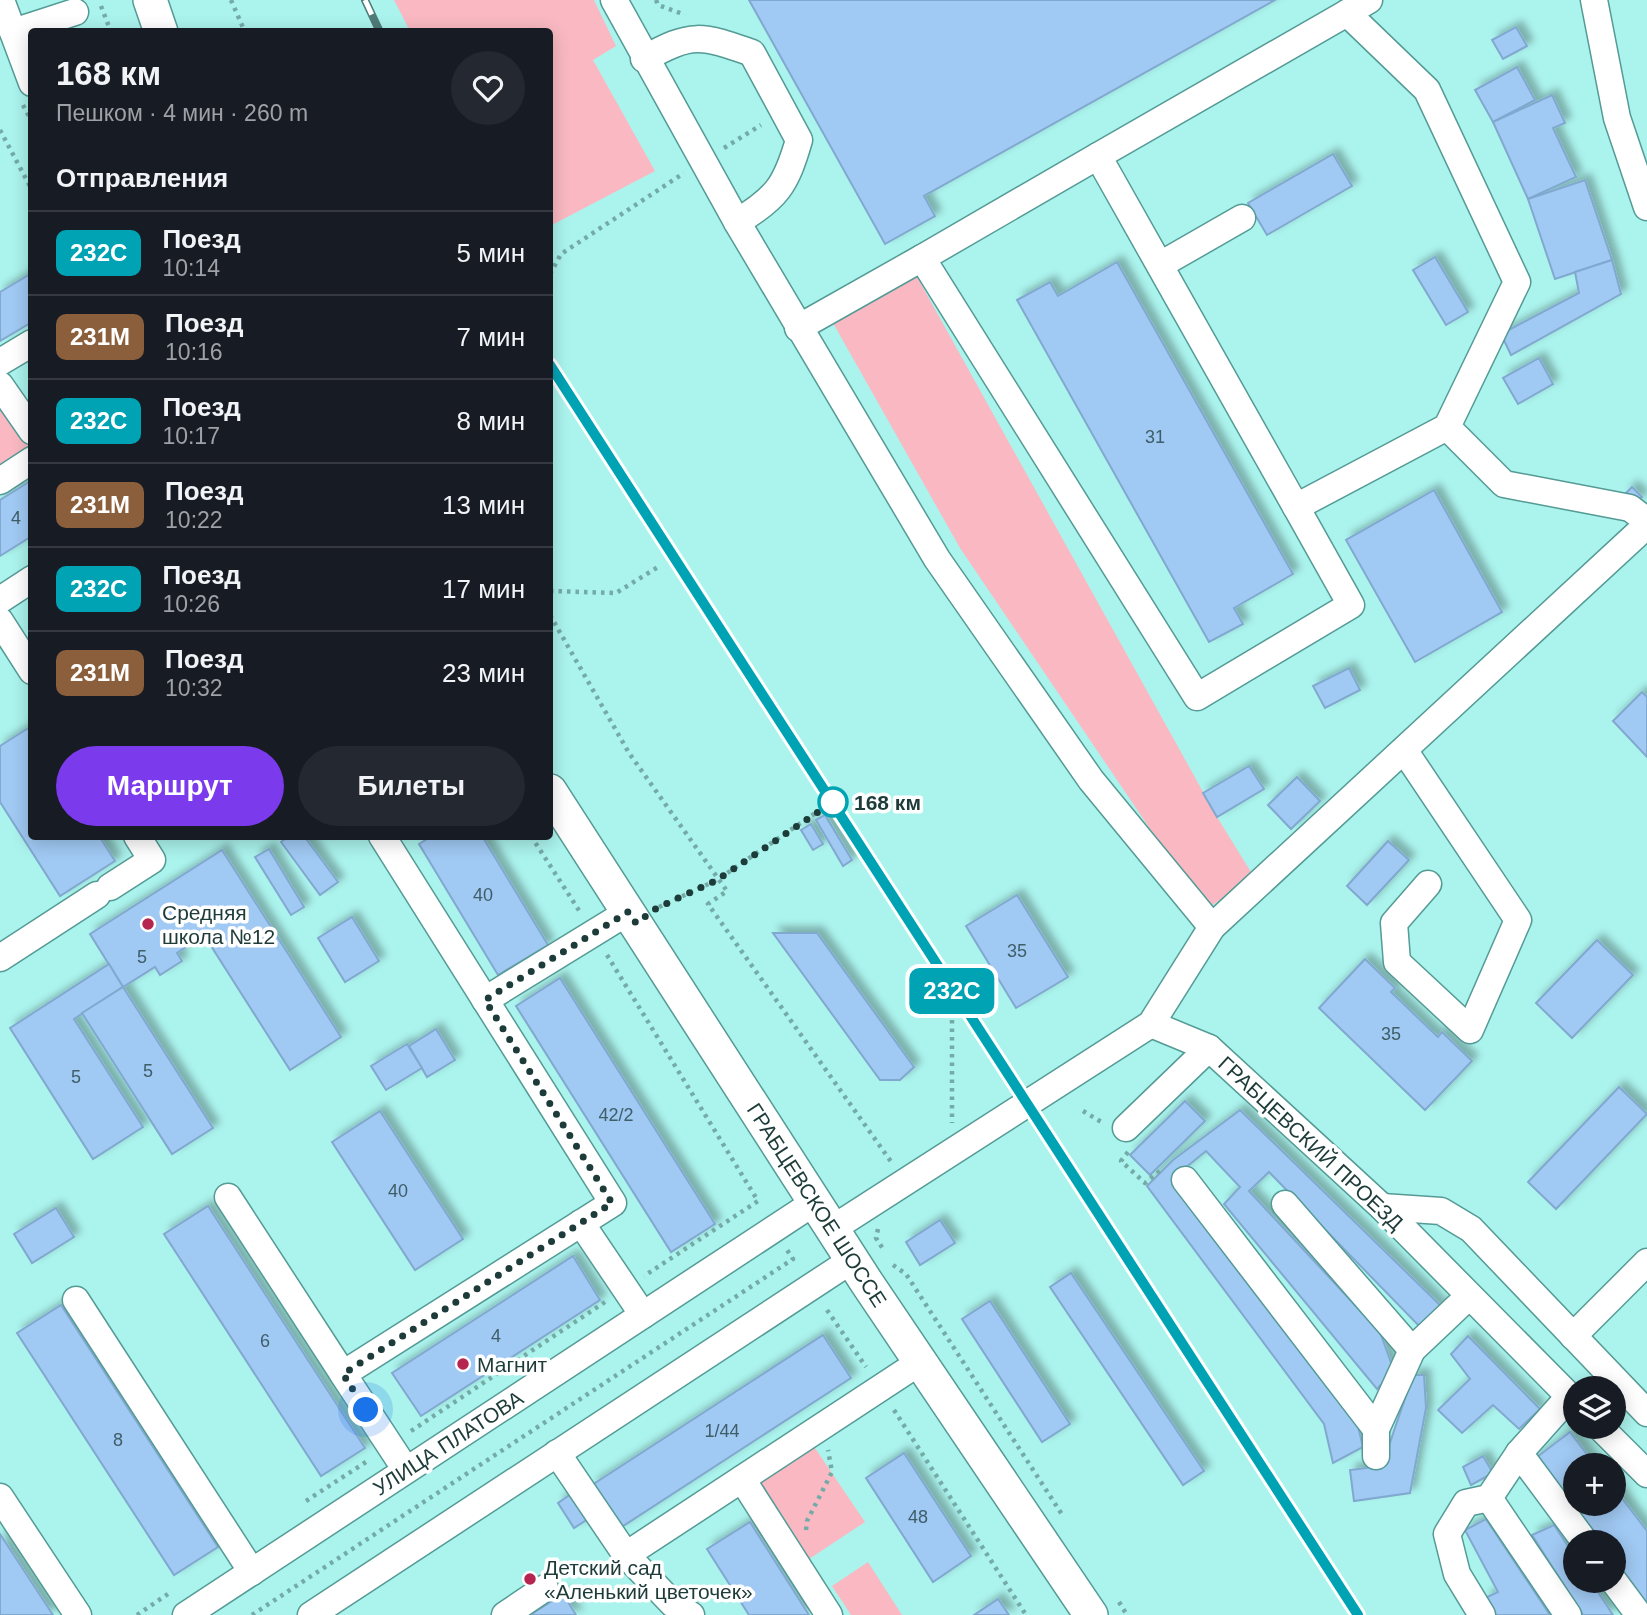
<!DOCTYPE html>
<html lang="ru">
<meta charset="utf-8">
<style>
body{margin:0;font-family:Helvetica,sans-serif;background:#242831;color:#f1f3f6;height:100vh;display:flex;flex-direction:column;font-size:26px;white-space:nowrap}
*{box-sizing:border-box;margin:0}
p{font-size:23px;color:#9ea1a6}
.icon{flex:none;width:38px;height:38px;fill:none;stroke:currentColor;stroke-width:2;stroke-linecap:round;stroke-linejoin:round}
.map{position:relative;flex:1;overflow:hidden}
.drawer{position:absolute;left:28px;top:28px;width:525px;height:812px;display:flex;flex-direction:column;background:#171b24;border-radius:7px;box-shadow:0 4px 18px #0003}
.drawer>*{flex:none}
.badge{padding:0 14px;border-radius:10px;font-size:24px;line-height:46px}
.tools{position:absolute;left:1563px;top:1376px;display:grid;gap:14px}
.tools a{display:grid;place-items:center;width:63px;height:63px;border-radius:50%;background:#171b24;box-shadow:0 4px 18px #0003;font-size:35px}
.you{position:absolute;width:35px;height:35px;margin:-18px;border:5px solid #fff;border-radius:50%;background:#1a73e8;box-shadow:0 0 0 10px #1a73e833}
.map>.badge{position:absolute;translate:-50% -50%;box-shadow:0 0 0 4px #fff}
h2{padding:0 28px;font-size:26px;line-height:63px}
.round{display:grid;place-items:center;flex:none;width:74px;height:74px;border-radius:37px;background:#242831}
.overview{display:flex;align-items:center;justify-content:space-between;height:119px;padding:0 28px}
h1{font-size:33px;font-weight:600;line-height:52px}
.button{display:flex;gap:14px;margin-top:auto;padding:14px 28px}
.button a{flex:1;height:80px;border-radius:42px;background:#7c3aed;color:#fff;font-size:28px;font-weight:600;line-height:80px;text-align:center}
.button a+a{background:#242831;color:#f1f3f6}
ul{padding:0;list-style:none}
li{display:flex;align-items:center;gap:21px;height:84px;padding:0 28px;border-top:2px solid #363941}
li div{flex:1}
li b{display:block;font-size:26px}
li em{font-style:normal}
li .badge{min-width:77px;font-weight:700;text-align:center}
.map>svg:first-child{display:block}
</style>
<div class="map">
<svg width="1647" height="1615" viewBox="0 0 1647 1615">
<defs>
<filter id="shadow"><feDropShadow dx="6" dy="-6" stdDeviation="3.5" flood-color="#0004"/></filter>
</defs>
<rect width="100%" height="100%" fill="#abf3ed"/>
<g fill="#fab9c2">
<path d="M 394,0 L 594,0 L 616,46 L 593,60 L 655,171 L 550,226 L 550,32 L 410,31 Z"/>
<path d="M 916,275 L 1217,817 L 1254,877 L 1211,906 L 1161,845 L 960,548 L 833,323 Z"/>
<path d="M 0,405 L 30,449 L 0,468 Z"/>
<path d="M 813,1445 L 865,1522 L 806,1561 L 756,1484 Z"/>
<path d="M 868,1562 L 902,1615 L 851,1615 L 832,1586 Z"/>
</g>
<g fill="#a0c9f3" stroke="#81a8cf" stroke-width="2" filter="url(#shadow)">
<path d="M 749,0 L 1275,0 L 924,196 L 935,216 L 885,244 Z"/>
<path d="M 1516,27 L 1527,46 L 1503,59 L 1492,40 Z"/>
<path d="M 1517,67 L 1535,100 L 1493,122 L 1475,90 Z"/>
<path d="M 1552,95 L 1565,123 L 1553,128 L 1576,177 L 1528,199 L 1493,122 Z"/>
<path d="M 1333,154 L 1352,186 L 1267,235 L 1248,203 Z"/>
<path d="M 1585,180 L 1612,260 L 1555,279 L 1528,199 Z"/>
<path d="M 1435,257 L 1468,312 L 1446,325 L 1413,270 Z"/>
<path d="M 1612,260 L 1621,294 L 1511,355 L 1501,334 L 1579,293 L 1575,272 Z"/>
<path d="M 1117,262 L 1293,574 L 1234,608 L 1243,624 L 1209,642 L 1017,300 L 1050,282 L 1058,296 Z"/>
<path d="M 32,273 L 32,322 L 0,341 L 0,292 Z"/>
<path d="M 1539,358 L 1553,384 L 1518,404 L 1503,378 Z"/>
<path d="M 32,480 L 32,536 L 0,556 L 0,500 Z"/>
<path d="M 1632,487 L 1642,497 L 1634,504 L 1625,494 Z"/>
<path d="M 1434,490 L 1502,612 L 1415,662 L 1346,540 Z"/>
<path d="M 1349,668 L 1360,690 L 1325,708 L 1313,686 Z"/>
<path d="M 1642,692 L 1647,697 L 1647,757 L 1613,721 Z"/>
<path d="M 30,727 L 32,836 L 99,836 L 115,861 L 60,896 L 0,802 L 0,746 Z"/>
<path d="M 1249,766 L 1264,789 L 1217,817 L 1203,793 Z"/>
<path d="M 1297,777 L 1320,801 L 1291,829 L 1268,805 Z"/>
<path d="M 825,815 L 852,860 L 843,866 L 816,820 Z"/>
<path d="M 811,824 L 823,844 L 813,850 L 801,830 Z"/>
<path d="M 289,836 L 304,836 L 338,882 L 320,895 L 281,842 Z"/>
<path d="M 432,836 L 482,836 L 548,945 L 498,975 L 419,844 Z"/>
<path d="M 1388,841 L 1409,860 L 1367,905 L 1347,886 Z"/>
<path d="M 269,849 L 304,907 L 291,915 L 255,857 Z"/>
<path d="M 222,850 L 341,1037 L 290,1070 L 204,935 L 177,953 L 182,961 L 160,975 L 155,967 L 123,987 L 90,934 Z"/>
<path d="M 1017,895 L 1068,977 L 1016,1008 L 966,926 Z"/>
<path d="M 352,917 L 379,961 L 345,982 L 318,938 Z"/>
<path d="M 773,933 L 817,933 L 914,1067 L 900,1080 L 880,1080 Z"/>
<path d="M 1597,940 L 1633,975 L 1572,1038 L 1536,1003 Z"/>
<path d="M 1365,959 L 1395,988 L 1391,992 L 1438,1037 L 1442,1032 L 1472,1061 L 1425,1110 L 1319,1008 Z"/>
<path d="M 109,964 L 123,987 L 74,1019 L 143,1127 L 93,1159 L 10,1028 Z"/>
<path d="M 560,978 L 715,1224 L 671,1252 L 516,1006 Z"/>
<path d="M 123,987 L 213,1128 L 172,1154 L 82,1013 Z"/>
<path d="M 436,1029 L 455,1060 L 427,1077 L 409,1046 Z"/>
<path d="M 407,1044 L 422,1068 L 386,1090 L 371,1066 Z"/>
<path d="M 1619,1087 L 1647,1114 L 1556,1209 L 1528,1182 Z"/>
<path d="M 1185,1101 L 1205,1121 L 1150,1175 L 1130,1155 Z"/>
<path d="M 1240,1110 L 1443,1308 L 1420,1327 L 1269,1172 L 1249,1191 L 1380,1332 L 1394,1371 L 1377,1389 L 1224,1204 L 1240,1187 L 1206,1151 L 1173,1178 L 1355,1414 L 1363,1447 L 1333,1463 L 1324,1424 L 1147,1186 L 1173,1160 Z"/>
<path d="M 380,1111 L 463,1239 L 415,1270 L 332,1142 Z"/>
<path d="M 208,1206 L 365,1448 L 321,1476 L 164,1234 Z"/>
<path d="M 56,1208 L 74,1237 L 32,1263 L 14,1234 Z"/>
<path d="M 940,1220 L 955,1243 L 920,1265 L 906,1242 Z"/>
<path d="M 573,1256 L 600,1300 L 421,1416 L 392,1373 Z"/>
<path d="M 1071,1273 L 1204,1471 L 1183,1485 L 1050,1287 Z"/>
<path d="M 990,1301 L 1070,1424 L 1042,1442 L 962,1319 Z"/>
<path d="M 61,1305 L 218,1547 L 174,1575 L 17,1333 Z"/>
<path d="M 823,1335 L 851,1378 L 620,1528 L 592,1485 Z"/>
<path d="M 1468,1336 L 1540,1409 L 1519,1429 L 1493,1405 L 1462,1433 L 1438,1410 L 1470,1379 L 1451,1354 Z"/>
<path d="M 1413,1375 L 1424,1375 L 1426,1408 L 1410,1493 L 1354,1501 L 1350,1470 L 1382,1466 Z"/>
<path d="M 1570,1432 L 1595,1465 L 1575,1465 L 1575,1503 L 1614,1503 L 1614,1488 L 1647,1531 L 1647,1605 L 1614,1563 L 1614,1542 L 1597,1542 L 1533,1460 Z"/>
<path d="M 904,1453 L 971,1556 L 933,1582 L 866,1478 Z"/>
<path d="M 1483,1456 L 1493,1473 L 1471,1485 L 1463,1467 Z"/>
<path d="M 571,1494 L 588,1519 L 574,1528 L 558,1503 Z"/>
<path d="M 1486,1519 L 1550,1615 L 1496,1615 L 1485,1598 L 1498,1592 L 1465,1530 Z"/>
<path d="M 750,1522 L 809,1615 L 749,1615 L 707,1549 Z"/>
<path d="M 1554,1525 L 1575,1557 L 1575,1580 L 1590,1580 L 1613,1615 L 1583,1615 L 1532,1535 Z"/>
<path d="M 0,1534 L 53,1615 L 0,1615 Z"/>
<path d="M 563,1594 L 576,1615 L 530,1615 Z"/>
<path d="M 998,1599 L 1009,1615 L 974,1615 Z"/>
</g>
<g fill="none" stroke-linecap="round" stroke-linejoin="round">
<defs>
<g id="minor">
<path d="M 1,0 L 32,83"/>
<path d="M 614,0 L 737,222 L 937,559 L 1091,780 L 1212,927"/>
<path d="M 1594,0 L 1617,118 L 1647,207"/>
<path d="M 1347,13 L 1369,0"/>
<path d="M 13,32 L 75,12"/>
<path d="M 644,59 C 692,32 701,35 752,53 L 799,140 C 786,185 777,198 737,222"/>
<path d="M 1098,156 L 922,258 L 1197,697 L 1351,605 L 1296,507"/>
<path d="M 1160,265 L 1242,218"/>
<path d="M 798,328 L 922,258"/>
<path d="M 0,362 L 32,343"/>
<path d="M 0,385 L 32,431"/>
<path d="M 1447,427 L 1296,507 L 1098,156 L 1347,13 L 1427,90 L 1517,282 L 1447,427 L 1504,484 L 1630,508 L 1647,521"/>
<path d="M 0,481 L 32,460"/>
<path d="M 0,600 L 32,579"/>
<path d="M 0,621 L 32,671"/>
<path d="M 1404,750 L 1518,920 L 1470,1030 L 1397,962 L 1394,923 L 1428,884"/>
<path d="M 382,836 L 613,1203 L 343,1374 L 406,1470"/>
<path d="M 110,887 L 152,860 L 137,836"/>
<path d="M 0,958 L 97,895"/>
<path d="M 485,1000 L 628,912"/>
<path d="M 1151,1024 L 1209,1048 L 1382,1207 L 1575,1402"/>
<path d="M 1126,1128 L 1209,1048"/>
<path d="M 1185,1180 L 1376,1429 L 1376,1456"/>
<path d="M 228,1197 L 343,1374"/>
<path d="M 1285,1204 L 1412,1350 L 1376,1429"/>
<path d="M 1382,1207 L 1441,1211 L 1471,1229 L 1647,1413"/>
<path d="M 581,1223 L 643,1315"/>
<path d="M 832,1229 L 1151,1024 L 1212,927 L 1647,525"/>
<path d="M 76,1300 L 252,1572"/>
<path d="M 1573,1336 L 1647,1262"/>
<path d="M 1412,1350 L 1468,1297"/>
<path d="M 1599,1426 L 1647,1474"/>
<path d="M 557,1453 L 626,1555 L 920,1362"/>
<path d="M 1519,1453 L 1569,1397"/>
<path d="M 742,1479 L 829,1615"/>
<path d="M 0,1497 L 78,1615"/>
<path d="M 1489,1498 L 1568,1615"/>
<path d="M 626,1555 L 673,1604 L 691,1615"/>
<path d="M 1613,1580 L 1639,1615"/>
<path d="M 186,1615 L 815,1202"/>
<path d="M 311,1615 L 852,1260"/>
<path d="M 505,1615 L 545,1588"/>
<path d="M 1482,1615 L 1457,1574 L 1447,1534 L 1466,1503 L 1489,1498 L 1519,1453 L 1585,1542"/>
</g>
<g id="major">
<path d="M 150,0 L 161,32"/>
<path d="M 550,791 L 867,1283 L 1091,1615"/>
</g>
</defs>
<use href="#minor" stroke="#549a95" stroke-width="29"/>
<use href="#major" stroke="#549a95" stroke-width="36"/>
<g stroke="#74aba7" stroke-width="4.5" stroke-dasharray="3.5 5" stroke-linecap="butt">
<path d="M 231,0 L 245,32"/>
<path d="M 656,0 L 658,5 L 683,14"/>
<path d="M 101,6 L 111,32"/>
<path d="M 23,105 L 32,122"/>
<path d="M 0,130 L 32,190"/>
<path d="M 724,148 L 761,125"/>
<path d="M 550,274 L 561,254 L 684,173"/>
<path d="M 550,591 L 616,593 L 658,567"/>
<path d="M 550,615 L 629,753 L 727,891 L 708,904 L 892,1163"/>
<path d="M 531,836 L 580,912"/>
<path d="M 659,907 L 717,880 L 817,812"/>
<path d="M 607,955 L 758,1201 L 644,1276"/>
<path d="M 952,1020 L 952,1123"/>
<path d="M 1083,1111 L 1103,1123"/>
<path d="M 1128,1152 L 1121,1161 L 1145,1183 L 1162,1169"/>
<path d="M 878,1229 L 876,1238 L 883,1249"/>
<path d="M 893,1265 L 906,1274 L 1063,1516"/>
<path d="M 827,1310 L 866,1367"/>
<path d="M 894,1410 L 1026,1615"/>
<path d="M 411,1431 L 605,1302"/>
<path d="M 306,1501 L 369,1460"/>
<path d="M 806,1530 L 807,1521 L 832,1472 L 828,1450"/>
<path d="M 1119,1602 L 1127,1615"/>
<path d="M 137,1615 L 168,1594"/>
<path d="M 252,1615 L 793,1259 L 787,1250"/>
</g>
<use href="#minor" stroke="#fff" stroke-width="26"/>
<use href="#major" stroke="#fff" stroke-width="33"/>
<defs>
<g id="rail">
<path d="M 365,0 L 380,32"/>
<path d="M 550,365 C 820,781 1086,1200 1358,1615"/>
</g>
</defs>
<use href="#rail" stroke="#4f7b78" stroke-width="8"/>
<use href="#rail" stroke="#fff" stroke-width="5" stroke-dasharray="16" stroke-linecap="butt"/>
</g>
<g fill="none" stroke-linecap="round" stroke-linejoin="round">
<defs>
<path id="line" d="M 550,365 C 819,782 1087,1200 1358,1615"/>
</defs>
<use href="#line" stroke="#fff" stroke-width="16"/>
<use href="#line" stroke="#00a3b4" stroke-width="10"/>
<path stroke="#1d3b39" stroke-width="7" stroke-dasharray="0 12.6" d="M 366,1410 L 343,1374 L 612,1203 L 485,1000 L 628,912 L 636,923 L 657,908 L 717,880 L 833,802"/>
</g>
<circle fill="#fff" stroke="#00a3b4" stroke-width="3.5" cx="833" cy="802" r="14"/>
<g fill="#b52550" stroke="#fff" stroke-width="2.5">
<circle cx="148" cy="924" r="7"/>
<circle cx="463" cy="1364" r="7"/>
<circle cx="530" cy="1579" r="7"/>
</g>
<g text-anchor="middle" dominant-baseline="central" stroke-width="7" stroke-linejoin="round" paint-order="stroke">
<g font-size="18" fill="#3e5e68">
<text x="1155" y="437">31</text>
<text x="16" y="518">4</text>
<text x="483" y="895">40</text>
<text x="1017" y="951">35</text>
<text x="142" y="957">5</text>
<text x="1391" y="1034">35</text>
<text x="148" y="1071">5</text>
<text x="76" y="1077">5</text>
<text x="616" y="1115">42/2</text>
<text x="398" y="1191">40</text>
<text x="496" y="1336">4</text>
<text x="265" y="1341">6</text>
<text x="722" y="1431">1/44</text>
<text x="118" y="1440">8</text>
<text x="918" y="1517">48</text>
</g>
<g font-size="21" font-weight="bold" fill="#1d3b39" stroke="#fff" text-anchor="start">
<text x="854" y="802">168 км</text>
</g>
<g font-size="21" fill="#1d3b39" stroke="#fff" text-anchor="start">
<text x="162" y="912">Средняя<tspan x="162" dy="24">школа №12</tspan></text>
<text x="477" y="1364">Магнит</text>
<text x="544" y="1567">Детский сад<tspan x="544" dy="24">«Аленький цветочек»</tspan></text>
</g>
<g font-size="21" fill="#1d3b39" stroke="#fff">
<text transform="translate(1311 1143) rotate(43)">ГРАБЦЕВСКИЙ ПРОЕЗД</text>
<text transform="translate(817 1205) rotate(57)">ГРАБЦЕВСКОЕ ШОССЕ</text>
<text transform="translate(448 1443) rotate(-33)">УЛИЦА ПЛАТОВА</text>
</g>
</g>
</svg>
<div class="tools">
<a><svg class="icon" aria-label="layers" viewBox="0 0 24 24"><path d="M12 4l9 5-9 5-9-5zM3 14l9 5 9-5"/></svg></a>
<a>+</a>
<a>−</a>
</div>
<div class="you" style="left:366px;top:1410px"></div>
<b class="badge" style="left:952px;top:991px;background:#00a3b4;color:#fff">232C</b>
<section class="drawer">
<div class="overview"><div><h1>168 км</h1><p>Пешком · 4 мин · 260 m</p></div><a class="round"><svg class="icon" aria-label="heart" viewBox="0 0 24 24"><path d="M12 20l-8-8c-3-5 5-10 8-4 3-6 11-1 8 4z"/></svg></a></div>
<h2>Отправления</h2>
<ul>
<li><span class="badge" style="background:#00a3b4;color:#fff">232C</span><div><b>Поезд</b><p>10:14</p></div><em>5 мин</em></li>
<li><span class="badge" style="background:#8b5e3c;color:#fff">231М</span><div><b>Поезд</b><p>10:16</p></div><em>7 мин</em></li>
<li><span class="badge" style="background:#00a3b4;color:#fff">232C</span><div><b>Поезд</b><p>10:17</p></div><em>8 мин</em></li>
<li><span class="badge" style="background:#8b5e3c;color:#fff">231М</span><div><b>Поезд</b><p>10:22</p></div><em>13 мин</em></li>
<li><span class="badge" style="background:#00a3b4;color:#fff">232C</span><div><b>Поезд</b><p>10:26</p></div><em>17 мин</em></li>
<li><span class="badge" style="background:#8b5e3c;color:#fff">231М</span><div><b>Поезд</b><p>10:32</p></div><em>23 мин</em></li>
</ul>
<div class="button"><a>Маршрут</a><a>Билеты</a></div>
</section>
</div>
